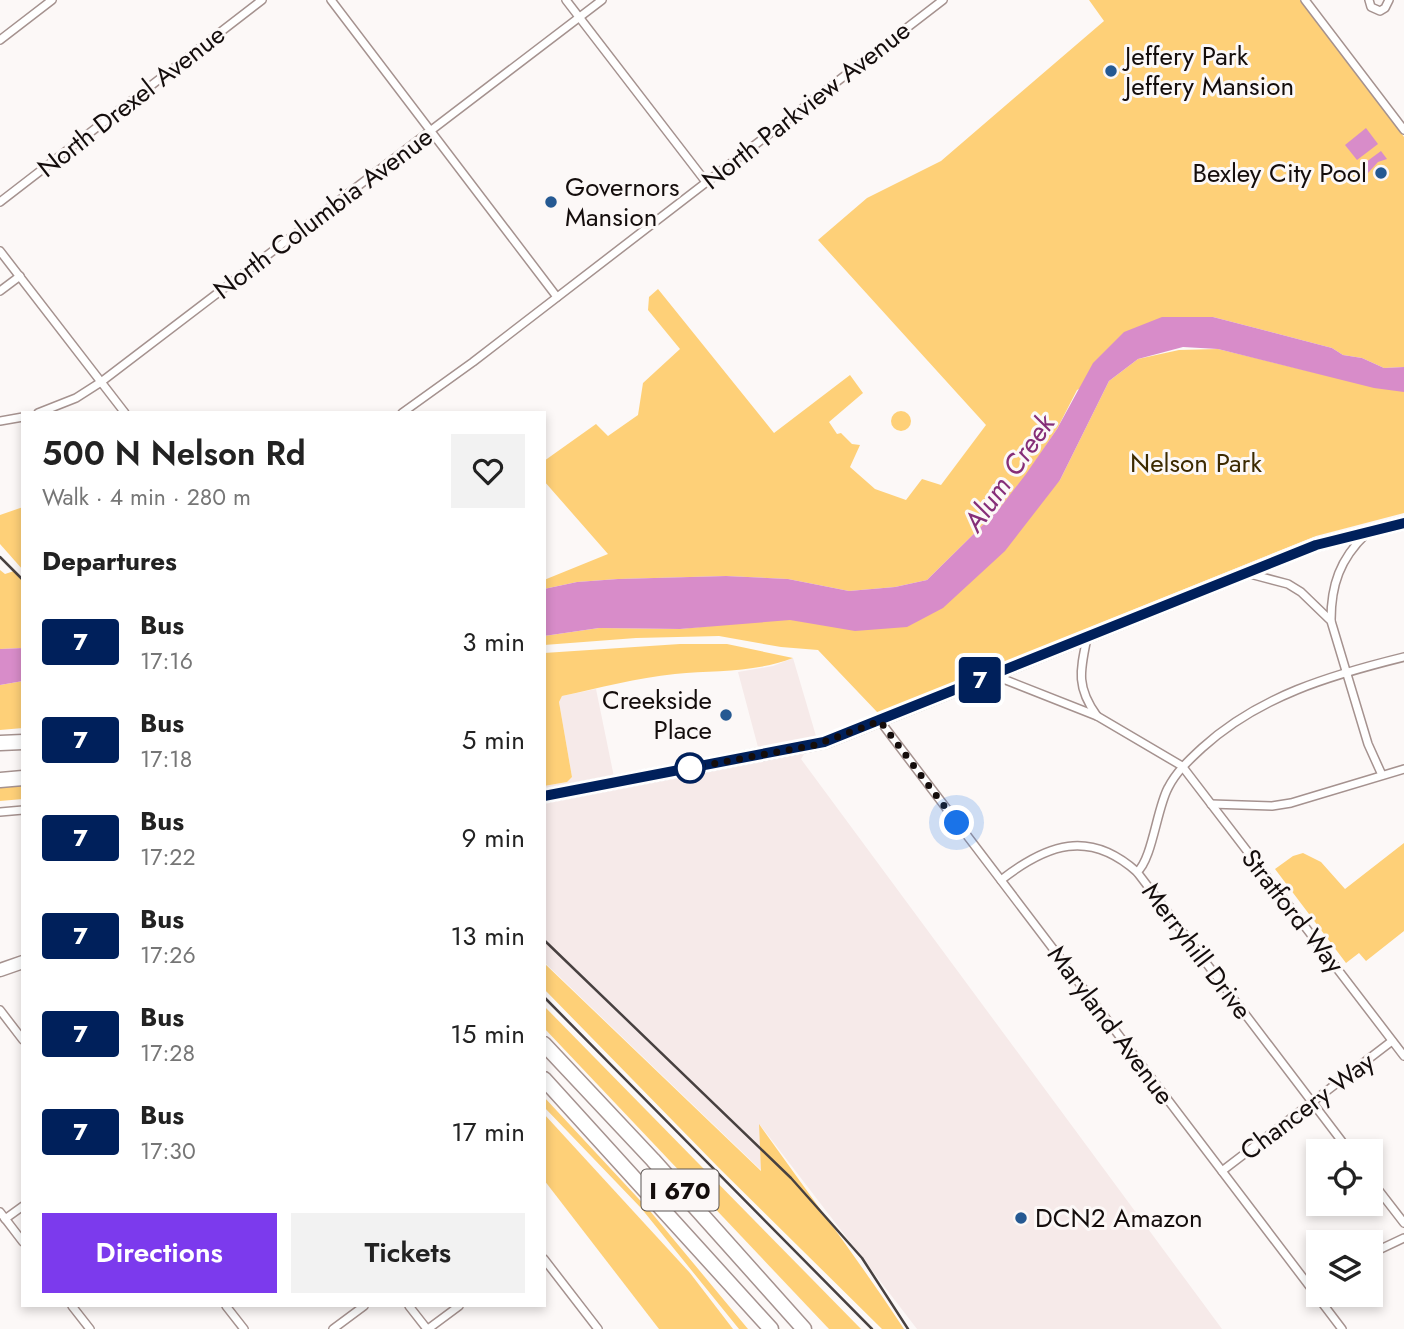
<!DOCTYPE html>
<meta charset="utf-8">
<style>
body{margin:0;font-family:Jost,sans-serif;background:#f2f2f2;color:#222;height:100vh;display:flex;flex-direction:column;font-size:26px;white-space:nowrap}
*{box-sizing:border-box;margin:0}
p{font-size:23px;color:#767676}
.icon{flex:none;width:38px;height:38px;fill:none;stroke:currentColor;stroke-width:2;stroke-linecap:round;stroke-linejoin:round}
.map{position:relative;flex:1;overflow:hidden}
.details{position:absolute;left:21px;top:411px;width:525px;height:896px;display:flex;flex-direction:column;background:#fff;border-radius:0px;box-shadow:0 4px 10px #0003}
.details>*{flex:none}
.badge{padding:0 14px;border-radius:5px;font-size:24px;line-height:46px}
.tools{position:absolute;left:1306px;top:1139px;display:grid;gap:14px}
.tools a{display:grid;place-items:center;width:77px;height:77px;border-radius:0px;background:#fff;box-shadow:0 4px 10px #0003;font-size:35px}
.you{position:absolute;width:35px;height:35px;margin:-18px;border:5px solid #fff;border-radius:50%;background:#1a73e8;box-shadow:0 0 0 10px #1a73e833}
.map>.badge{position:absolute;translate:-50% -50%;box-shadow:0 0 0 4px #fff}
h2{padding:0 21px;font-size:26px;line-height:63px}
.round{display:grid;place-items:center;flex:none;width:74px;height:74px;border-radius:0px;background:#f2f2f2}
.headline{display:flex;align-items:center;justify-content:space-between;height:119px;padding:0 21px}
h1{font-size:33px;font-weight:600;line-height:52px}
.button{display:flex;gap:14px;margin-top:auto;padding:14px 21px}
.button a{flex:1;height:80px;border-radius:0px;background:#7c3aed;color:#fff;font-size:28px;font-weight:600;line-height:80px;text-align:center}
.button a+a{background:#f2f2f2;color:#222}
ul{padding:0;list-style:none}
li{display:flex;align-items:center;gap:21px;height:98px;padding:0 21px}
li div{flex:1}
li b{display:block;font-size:26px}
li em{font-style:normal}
li .badge{min-width:77px;font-weight:700;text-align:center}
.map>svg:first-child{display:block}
</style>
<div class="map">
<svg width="1404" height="1329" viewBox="0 0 1404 1329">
<rect width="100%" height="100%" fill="#fcf8f7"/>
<path fill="#f6eae9" d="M 793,658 L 816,736 L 801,759 L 1222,1329 L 917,1329 L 760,1125 L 762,1171 L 544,962 L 544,786 L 567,782 L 572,777 L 559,702 L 562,696 L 596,689 L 614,777 L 759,751 L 738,672 L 773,666 Z"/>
<g fill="#fed078">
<path d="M 1089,0 L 1300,0 L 1366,80 L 1404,137 L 1404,367 L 1384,368 L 1362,358 L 1343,355 L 1332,348 L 1213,317 L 1077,390 L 1057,429 L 1027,474 L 999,509 L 927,580 L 895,587 L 849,591 L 788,579 L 726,576 L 618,579 L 577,582 L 544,589 L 544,580 L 608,554 L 544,481 L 544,461 L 596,424 L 608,436 L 638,415 L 643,383 L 680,349 L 648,310 L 649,297 L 658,289 L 774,433 L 850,375 L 863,393 L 829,422 L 837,434 L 841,433 L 852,444 L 860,445 L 850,467 L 875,489 L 906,500 L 922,479 L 941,485 L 986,425 L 818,240 L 867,198 L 941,161 L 1104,21 Z"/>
<path d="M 1218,349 L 1325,375 L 1404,382 L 1404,513 L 1316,536 L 878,713 L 818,650 L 781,647 L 719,636 L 636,638 L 544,645 L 544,636 L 599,628 L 680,629 L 927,604 L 1060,480 L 1109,381 L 1138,359 L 1179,350 Z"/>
<circle cx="901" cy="421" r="10"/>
<path d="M 23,507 L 23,570 L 0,544 L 0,515 Z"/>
<path d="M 0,570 L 5,574 L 14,571 L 23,580 L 23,648 L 0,649 Z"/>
<path d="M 680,644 L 727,644 L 793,658 C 754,673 715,670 675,674 C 637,678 599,688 562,696 L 559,702 L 572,777 L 567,782 L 544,786 L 544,653 Z"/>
<path d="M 23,681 L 23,728 L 0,730 L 0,685 Z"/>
<path d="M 23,783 L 23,799 L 0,801 L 0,786 Z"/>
<path d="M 1404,843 L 1404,931 L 1366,961 L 1359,953 L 1346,963 L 1275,869 L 1293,856 L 1303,853 L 1321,862 L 1345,889 Z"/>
<path d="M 544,963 L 761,1171 L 759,1124 C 807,1192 858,1259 904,1329 L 882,1329 L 719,1168 L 544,989 Z"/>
<path d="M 544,1006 L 861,1329 L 829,1329 L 544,1028 Z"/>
<path d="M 544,1097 L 650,1211 L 748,1329 L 739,1329 L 641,1208 L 544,1107 Z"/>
<path d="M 544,1114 L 690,1273 L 733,1329 L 659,1329 L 544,1180 Z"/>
</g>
<g fill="#d88cc9">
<path d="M 1366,128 L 1378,144 L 1357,160 L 1345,145 Z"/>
<path d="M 1381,151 L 1387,159 L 1378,162 L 1368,173 L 1362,165 Z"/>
<path d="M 1162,317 L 1213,317 L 1332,348 L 1343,355 L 1362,358 L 1384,368 L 1404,367 L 1404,392 L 1374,388 L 1218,349 L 1183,347 L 1138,359 L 1109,381 L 1060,480 L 1005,551 L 943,608 L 907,627 L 855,631 L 790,620 L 680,629 L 599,628 L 544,636 L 544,589 L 577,582 L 618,579 L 726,576 L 788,579 L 849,591 L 895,587 L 927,580 L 999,509 L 1026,474 L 1057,429 L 1093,363 L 1124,332 Z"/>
<path d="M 23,648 L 23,681 L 0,685 L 0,649 Z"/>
</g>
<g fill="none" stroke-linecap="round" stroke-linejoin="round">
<defs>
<g id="minor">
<path d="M 331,0 L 557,297"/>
<path d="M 566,0 L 706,182"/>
<path d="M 1305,0 L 1404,130"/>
<path d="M 1369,0 L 1371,7 L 1380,11 L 1385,8 L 1389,0"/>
<path d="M 0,40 L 52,0"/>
<path d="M 0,202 L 262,0"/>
<path d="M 0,251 L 125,413"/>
<path d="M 0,291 L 20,276"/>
<path d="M 38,413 L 76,398 L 101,382 L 602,0"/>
<path d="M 402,413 L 473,362 L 943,0"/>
<path d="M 0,421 L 23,417"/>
<path d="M 1250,574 L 1288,584 L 1301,592 L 1331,621 L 1368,744 L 1382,775"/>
<path d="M 1331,620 C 1331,585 1340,559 1366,534"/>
<path d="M 1087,638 C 1080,671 1076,687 1097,716"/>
<path d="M 993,675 L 1097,716 L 1182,766 L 1404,1056"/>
<path d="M 880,721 L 1342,1329"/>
<path d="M 1211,804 L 1272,806 L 1291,803 L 1404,769"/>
<path d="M 0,812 L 23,810"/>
<path d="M 1137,872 C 1152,860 1157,808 1168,788 C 1176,772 1189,760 1202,748 C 1259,696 1331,675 1404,657"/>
<path d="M 1001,880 C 1047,844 1089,829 1137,872 L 1350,1152"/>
<path d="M 0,1010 L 23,1040"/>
<path d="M 1222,1171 L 1392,1041"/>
<path d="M 1370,1179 L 1404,1223"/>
<path d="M 0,1212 L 23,1242"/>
<path d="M 5,1219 L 23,1206"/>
<path d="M 1370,1254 L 1404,1238"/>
<path d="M 544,1259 L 598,1329"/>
<path d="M 72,1306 L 90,1329"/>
<path d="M 226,1306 L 244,1329"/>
<path d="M 409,1306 L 427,1329"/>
<path d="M 333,1329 L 364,1306"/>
<path d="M 428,1329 L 459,1306"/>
</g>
<g id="primary">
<path d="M 544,796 L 825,742 L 1316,545 L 1404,523"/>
<path d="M 0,970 L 23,962"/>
</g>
<g id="motorway">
<path d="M 0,743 L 23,742"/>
<path d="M 0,780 L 23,778"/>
<path d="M 544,1044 L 653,1160 L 804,1329"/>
<path d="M 544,1079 L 771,1329"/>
</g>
</defs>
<use href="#minor" stroke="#a5928f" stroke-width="10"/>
<use href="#primary" stroke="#a5928f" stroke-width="15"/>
<use href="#motorway" stroke="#a5928f" stroke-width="17"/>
<use href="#minor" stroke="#fff" stroke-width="7"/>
<use href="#primary" stroke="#fff" stroke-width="12"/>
<use href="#motorway" stroke="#fff" stroke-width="14"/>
<g stroke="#484140" stroke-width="2.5">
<path d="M 0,557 L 23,580"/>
<path d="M 544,940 L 791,1178 L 862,1258 L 908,1329"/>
<path d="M 544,997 L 872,1329"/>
</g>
</g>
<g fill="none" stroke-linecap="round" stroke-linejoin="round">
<defs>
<path id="line" d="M 544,796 L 824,742 L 1316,545 L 1404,523"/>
</defs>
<use href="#line" stroke="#fff" stroke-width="16"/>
<use href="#line" stroke="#00205b" stroke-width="10"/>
<path stroke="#140d0c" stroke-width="7" stroke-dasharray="0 12.6" d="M 690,768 L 815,745 L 880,721 L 957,823"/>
</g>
<g fill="#255992" stroke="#fcf8f7" stroke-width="2.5">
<circle cx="1111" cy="71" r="7"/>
<circle cx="1381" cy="173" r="7"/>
<circle cx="551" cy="202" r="7"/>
<circle cx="726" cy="715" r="7"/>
<circle cx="1021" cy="1218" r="7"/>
</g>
<circle fill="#fff" stroke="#00205b" stroke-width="3.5" cx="690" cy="768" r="14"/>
<g text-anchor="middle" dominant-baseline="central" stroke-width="6" stroke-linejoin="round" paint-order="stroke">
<rect fill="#fcf8f7" stroke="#5a5452" stroke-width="2" x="641.5" y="1169.5" width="77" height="41" rx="5"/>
<g font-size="24" font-weight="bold" fill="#140d0c">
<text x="680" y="1190">I 670</text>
</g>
<g font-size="26" fill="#140d0c" stroke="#fcf8f7" text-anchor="start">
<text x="1125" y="56">Jeffery Park<tspan x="1125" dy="30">Jeffery Mansion</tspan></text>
<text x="1367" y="173" text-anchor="end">Bexley City Pool</text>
<text x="565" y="187">Governors<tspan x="565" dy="30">Mansion</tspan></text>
<text x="712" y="700" text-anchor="end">Creekside<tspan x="712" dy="30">Place</tspan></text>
<text x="1035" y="1218">DCN2 Amazon</text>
</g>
<g font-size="26" fill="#140d0c" stroke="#fcf8f7">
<text transform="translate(131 101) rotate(-38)">North Drexel Avenue</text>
<text transform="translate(806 105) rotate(-38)">North Parkview Avenue</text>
<text transform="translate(323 213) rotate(-37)">North Columbia Avenue</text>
<text transform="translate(1293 911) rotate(52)">Stratford Way</text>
<text transform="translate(1197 951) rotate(53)">Merryhill Drive</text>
<text transform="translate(1111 1025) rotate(53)">Maryland Avenue</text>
<text transform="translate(1307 1106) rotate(-37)">Chancery Way</text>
</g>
<g font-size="26" fill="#3c2a01" stroke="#fcf8f7">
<text x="1196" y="463">Nelson Park</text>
</g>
<g font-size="28" font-style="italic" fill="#862e78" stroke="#fcf8f7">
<text transform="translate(1009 473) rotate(-55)">Alum Creek</text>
</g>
</g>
</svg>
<div class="tools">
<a><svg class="icon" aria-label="locate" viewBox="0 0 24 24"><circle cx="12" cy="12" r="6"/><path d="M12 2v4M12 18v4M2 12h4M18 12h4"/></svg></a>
<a><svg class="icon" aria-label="layers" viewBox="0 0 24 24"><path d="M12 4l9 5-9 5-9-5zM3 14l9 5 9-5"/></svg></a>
</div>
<div class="you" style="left:957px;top:823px"></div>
<b class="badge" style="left:980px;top:680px;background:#00205b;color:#fff">7</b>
<section class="details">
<div class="headline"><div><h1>500 N Nelson Rd</h1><p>Walk · 4 min · 280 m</p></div><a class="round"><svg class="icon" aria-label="heart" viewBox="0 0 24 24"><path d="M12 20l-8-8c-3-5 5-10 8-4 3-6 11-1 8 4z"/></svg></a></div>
<h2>Departures</h2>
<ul>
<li><span class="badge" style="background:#00205b;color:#fff">7</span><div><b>Bus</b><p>17:16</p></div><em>3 min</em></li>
<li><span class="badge" style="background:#00205b;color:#fff">7</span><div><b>Bus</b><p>17:18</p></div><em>5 min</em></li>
<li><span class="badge" style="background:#00205b;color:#fff">7</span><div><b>Bus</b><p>17:22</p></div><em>9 min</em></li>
<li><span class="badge" style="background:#00205b;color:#fff">7</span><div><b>Bus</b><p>17:26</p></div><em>13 min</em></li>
<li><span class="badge" style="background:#00205b;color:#fff">7</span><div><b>Bus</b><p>17:28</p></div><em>15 min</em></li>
<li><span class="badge" style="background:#00205b;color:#fff">7</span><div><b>Bus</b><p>17:30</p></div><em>17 min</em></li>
</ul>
<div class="button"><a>Directions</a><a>Tickets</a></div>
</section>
</div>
